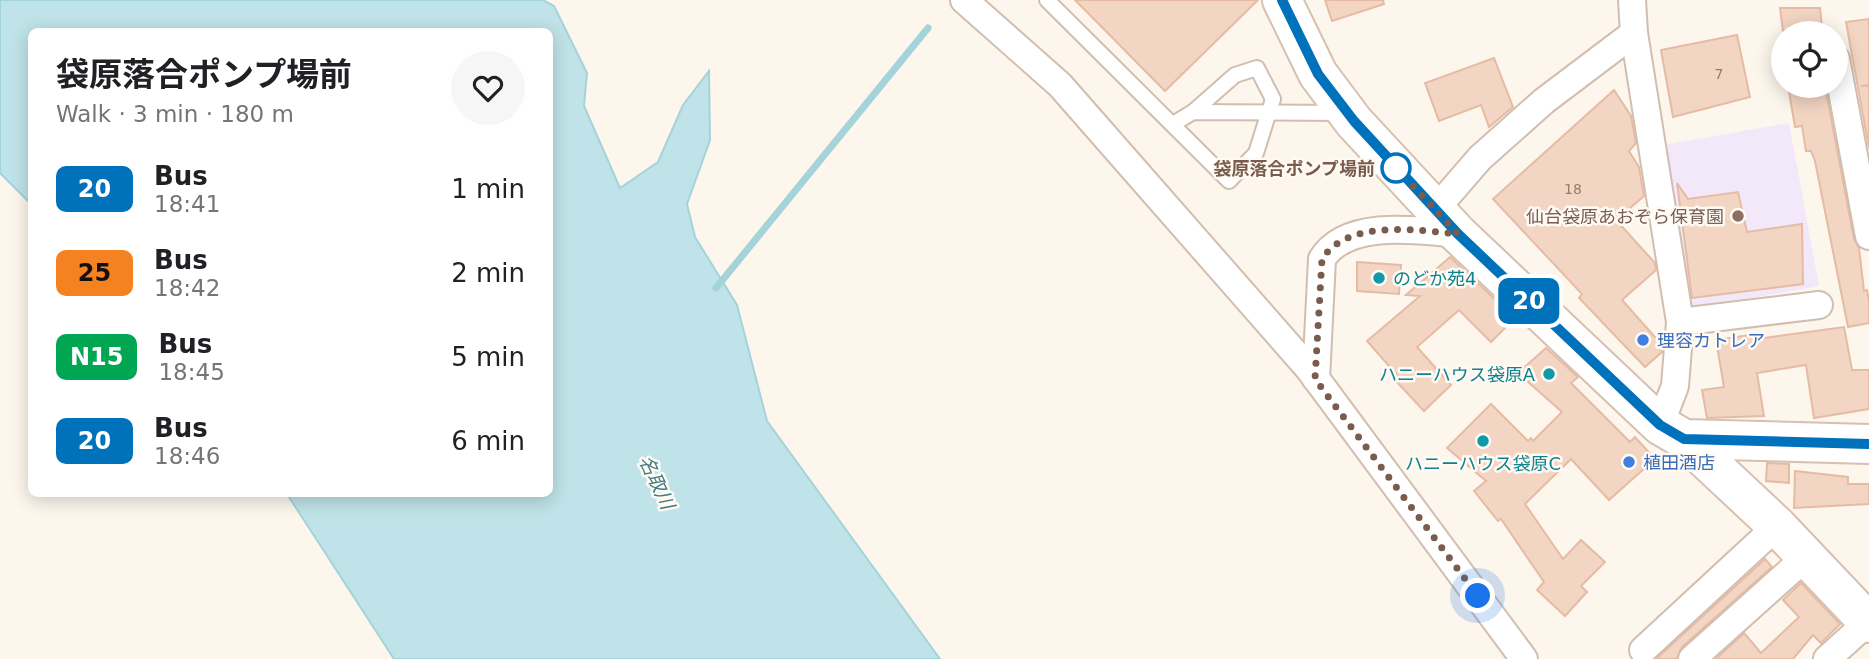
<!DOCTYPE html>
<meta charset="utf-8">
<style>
body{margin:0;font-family:"DejaVu Sans","Noto Sans JP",sans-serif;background:#f6f6f6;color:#202124;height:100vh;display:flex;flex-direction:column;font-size:26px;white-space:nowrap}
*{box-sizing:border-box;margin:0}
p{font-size:23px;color:#757577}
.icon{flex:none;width:38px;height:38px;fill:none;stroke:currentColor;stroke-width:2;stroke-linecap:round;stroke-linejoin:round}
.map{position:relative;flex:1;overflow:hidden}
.side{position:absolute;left:28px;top:28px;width:525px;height:469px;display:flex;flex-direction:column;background:#fff;border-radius:10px;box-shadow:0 4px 18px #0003}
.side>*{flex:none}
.badge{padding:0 14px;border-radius:10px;font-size:24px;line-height:46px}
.controls{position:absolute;left:1771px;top:21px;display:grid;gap:14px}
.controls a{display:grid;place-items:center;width:77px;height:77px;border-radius:50%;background:#fff;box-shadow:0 4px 18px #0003;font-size:35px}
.you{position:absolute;width:35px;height:35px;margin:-18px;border:5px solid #fff;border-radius:50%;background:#1a73e8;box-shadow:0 0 0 10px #1a73e833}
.map>.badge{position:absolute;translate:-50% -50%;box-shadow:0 0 0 4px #fff}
.round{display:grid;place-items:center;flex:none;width:74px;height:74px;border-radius:37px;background:#f6f6f6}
.summary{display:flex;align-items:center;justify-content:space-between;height:119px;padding:0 28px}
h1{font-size:33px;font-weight:700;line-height:52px}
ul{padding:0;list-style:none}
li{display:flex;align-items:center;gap:21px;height:84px;padding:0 28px}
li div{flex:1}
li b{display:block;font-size:26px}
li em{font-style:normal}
li .badge{min-width:77px;font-weight:700;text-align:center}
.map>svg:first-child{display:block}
</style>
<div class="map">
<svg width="1869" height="659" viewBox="0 0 1869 659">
<rect width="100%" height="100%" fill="#fdf6ec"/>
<path fill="#f3e8fa" d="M 1789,123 L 1819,286 L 1686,310 L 1657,146 Z"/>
<path fill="#bfe3e8" stroke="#a5d3da" stroke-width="2" d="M 0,0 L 543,0 L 554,6 L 587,73 L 584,106 L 620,188 L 658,162 L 683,105 L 709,71 L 710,140 L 687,204 L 695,237 L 737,305 L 767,421 L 940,659 L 394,659 L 287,494 L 550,494 L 550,32 L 32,32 L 31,204 L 0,173 Z"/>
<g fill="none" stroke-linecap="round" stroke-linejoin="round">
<path stroke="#a5d3da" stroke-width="7" d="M 716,288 L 928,28"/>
</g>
<g fill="#f3d5c3" stroke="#e6bba3" stroke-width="2">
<path d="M 1075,0 L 1258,0 L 1165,91 Z"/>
<path d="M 1325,0 L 1383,0 L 1384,4 L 1332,21 Z"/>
<path d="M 1780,8 L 1820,8 L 1822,28 L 1783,31 Z"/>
<path d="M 1869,19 L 1869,85 L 1861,86 L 1869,86 L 1869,148 L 1846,22 Z"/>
<path d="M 1737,35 L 1750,97 L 1673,117 L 1661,50 Z"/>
<path d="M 1494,58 L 1513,107 L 1489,127 L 1481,105 L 1439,121 L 1425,83 Z"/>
<path d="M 1788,86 L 1825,86 L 1854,239 L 1859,248 L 1864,291 L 1867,290 L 1869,301 L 1869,323 L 1848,327 L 1815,161 L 1811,151 L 1806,151 L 1802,126 L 1795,127 Z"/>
<path d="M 1614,90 L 1631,116 L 1636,143 L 1629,151 L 1639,167 L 1644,196 L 1616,220 L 1655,263 L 1656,270 L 1622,300 L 1662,345 L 1662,352 L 1645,367 L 1579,298 L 1582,294 L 1493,199 Z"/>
<path d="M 1677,183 L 1688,199 L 1738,192 L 1747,232 L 1802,224 L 1803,284 L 1692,298 Z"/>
<path d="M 1450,257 L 1515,318 L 1491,342 L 1459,310 L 1417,347 L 1451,385 L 1424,411 L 1393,378 L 1397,375 L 1367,341 L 1420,296 L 1406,295 Z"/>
<path d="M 1357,262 L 1401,265 L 1399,294 L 1357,291 Z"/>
<path d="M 1844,327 L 1852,370 L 1869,370 L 1869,409 L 1814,418 L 1806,365 L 1757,373 L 1764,416 L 1707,418 L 1702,390 L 1724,387 L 1716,340 L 1757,334 L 1757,339 Z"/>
<path d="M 1546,348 L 1578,377 L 1571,383 L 1630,442 L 1635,437 L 1655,459 L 1609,500 L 1571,459 L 1525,504 L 1563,559 L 1581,540 L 1605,562 L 1581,586 L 1587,592 L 1565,616 L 1537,590 L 1544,582 L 1501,519 L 1498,521 L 1474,491 L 1486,481 L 1447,448 L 1491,404 L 1528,441 L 1531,438 L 1533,441 L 1562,412 L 1518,373 Z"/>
<path d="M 1767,463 L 1789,464 L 1789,483 L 1766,481 Z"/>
<path d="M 1795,471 L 1848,477 L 1848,484 L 1869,484 L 1869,504 L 1794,508 Z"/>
<path d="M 1765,559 L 1772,567 L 1682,647 L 1677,659 L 1656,659 Z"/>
<path d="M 1801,583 L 1840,624 L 1821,643 L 1813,635 L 1793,659 L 1716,659 L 1744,633 L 1761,653 L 1799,617 L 1783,600 Z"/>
</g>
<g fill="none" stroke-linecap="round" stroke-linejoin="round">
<defs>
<g id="lane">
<path d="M 1047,0 L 1229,181 L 1256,153 L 1273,99 L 1257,68 L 1235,75 L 1193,112"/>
<path d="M 1173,124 L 1193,112 L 1342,113"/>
</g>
<g id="street">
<path d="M 964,0 L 1060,85 L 1309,369 L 1524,659"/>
<path d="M 1632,0 L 1634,33 L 1680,322 L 1675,386 L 1660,425"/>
<path d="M 1836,59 L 1863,204 L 1869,203"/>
<path d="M 1863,204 L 1869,236"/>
<path d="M 1435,210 L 1480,158 L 1544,101 L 1634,33"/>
<path d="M 1680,322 L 1819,305"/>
<path d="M 1316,379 L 1322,259 C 1347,219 1418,230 1458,234"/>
<path d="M 1643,650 L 1777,526"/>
<path d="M 1692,659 L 1806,557"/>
<path d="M 1827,659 L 1868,622"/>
</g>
<g id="secondary">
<path d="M 1282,0 L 1318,74 L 1354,122 L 1458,234 L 1660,425 L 1684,439 L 1869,444"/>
<path d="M 1684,439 L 1777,526 L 1869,623"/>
</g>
</defs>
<use href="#lane" stroke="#d1beb0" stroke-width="18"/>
<use href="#street" stroke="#d1beb0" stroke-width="30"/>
<use href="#secondary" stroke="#d6c0b0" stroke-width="42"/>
<use href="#lane" stroke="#fff" stroke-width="14"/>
<use href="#street" stroke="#fff" stroke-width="26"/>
<use href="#secondary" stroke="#fff" stroke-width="38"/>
</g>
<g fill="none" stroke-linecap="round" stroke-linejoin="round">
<defs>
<path id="line" d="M 1282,0 L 1318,74 L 1354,121 L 1458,234 L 1660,425 L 1684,439 L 1869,444"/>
</defs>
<use href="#line" stroke="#fff" stroke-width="16"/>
<use href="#line" stroke="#0072bc" stroke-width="10"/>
<path stroke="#7a5c4d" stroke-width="7" stroke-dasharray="0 12.6" d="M 1396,168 L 1458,234 C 1417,230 1348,219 1322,259 L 1315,379 L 1478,596"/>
</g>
<circle fill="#fff" stroke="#0072bc" stroke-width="3.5" cx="1396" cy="168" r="14"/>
<circle fill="#8d6e63" stroke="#fffaf3" stroke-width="2.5" cx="1738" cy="216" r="7"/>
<g fill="#0f9aa8" stroke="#fffaf3" stroke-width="2.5">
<circle cx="1379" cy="278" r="7"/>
<circle cx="1549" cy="374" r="7"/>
<circle cx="1483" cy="441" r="7"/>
</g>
<g fill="#3f7fe0" stroke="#fffaf3" stroke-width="2.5">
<circle cx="1643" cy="340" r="7"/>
<circle cx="1629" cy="462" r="7"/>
</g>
<g text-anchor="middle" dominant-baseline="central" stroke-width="5" stroke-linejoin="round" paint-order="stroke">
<g font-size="14" fill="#987a6a">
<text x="1719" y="74">7</text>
<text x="1573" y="189">18</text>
</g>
<g font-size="18" font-weight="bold" fill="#7a5c4d" stroke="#fffaf3" text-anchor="end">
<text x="1375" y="168">袋原落合ポンプ場前</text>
</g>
<g font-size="18" fill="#785e54" stroke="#fffaf3" text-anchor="end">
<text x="1724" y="216">仙台袋原あおぞら保育園</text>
</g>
<g font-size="18" fill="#0d838f" stroke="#fffaf3" text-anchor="start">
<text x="1393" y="278">のどか苑4</text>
<text x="1535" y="374" text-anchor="end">ハニーハウス袋原A</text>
<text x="1483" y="463" text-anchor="middle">ハニーハウス袋原C</text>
</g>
<g font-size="18" fill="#366cbe" stroke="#fffaf3" text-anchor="start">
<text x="1657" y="340">理容カトレア</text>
<text x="1643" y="462">植田酒店</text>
</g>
<g font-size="19" font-style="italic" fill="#437c86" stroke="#fffaf3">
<text transform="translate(657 482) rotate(65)">名取川</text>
</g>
</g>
</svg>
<div class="controls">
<a><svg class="icon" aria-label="locate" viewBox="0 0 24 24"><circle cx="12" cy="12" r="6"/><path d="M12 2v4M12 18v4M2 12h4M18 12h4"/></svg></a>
</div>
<div class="you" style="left:1478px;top:596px"></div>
<b class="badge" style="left:1529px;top:301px;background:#0072bc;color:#fff">20</b>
<section class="side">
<div class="summary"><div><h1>袋原落合ポンプ場前</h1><p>Walk · 3 min · 180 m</p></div><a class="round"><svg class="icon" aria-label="heart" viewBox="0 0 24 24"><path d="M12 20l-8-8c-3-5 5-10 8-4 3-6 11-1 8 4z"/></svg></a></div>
<ul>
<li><span class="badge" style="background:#0072bc;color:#fff">20</span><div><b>Bus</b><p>18:41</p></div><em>1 min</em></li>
<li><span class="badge" style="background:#f58220;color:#111">25</span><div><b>Bus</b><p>18:42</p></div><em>2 min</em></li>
<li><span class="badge" style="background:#00a651;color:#fff">N15</span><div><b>Bus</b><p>18:45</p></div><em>5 min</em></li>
<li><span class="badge" style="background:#0072bc;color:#fff">20</span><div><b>Bus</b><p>18:46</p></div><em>6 min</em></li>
</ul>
</section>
</div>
